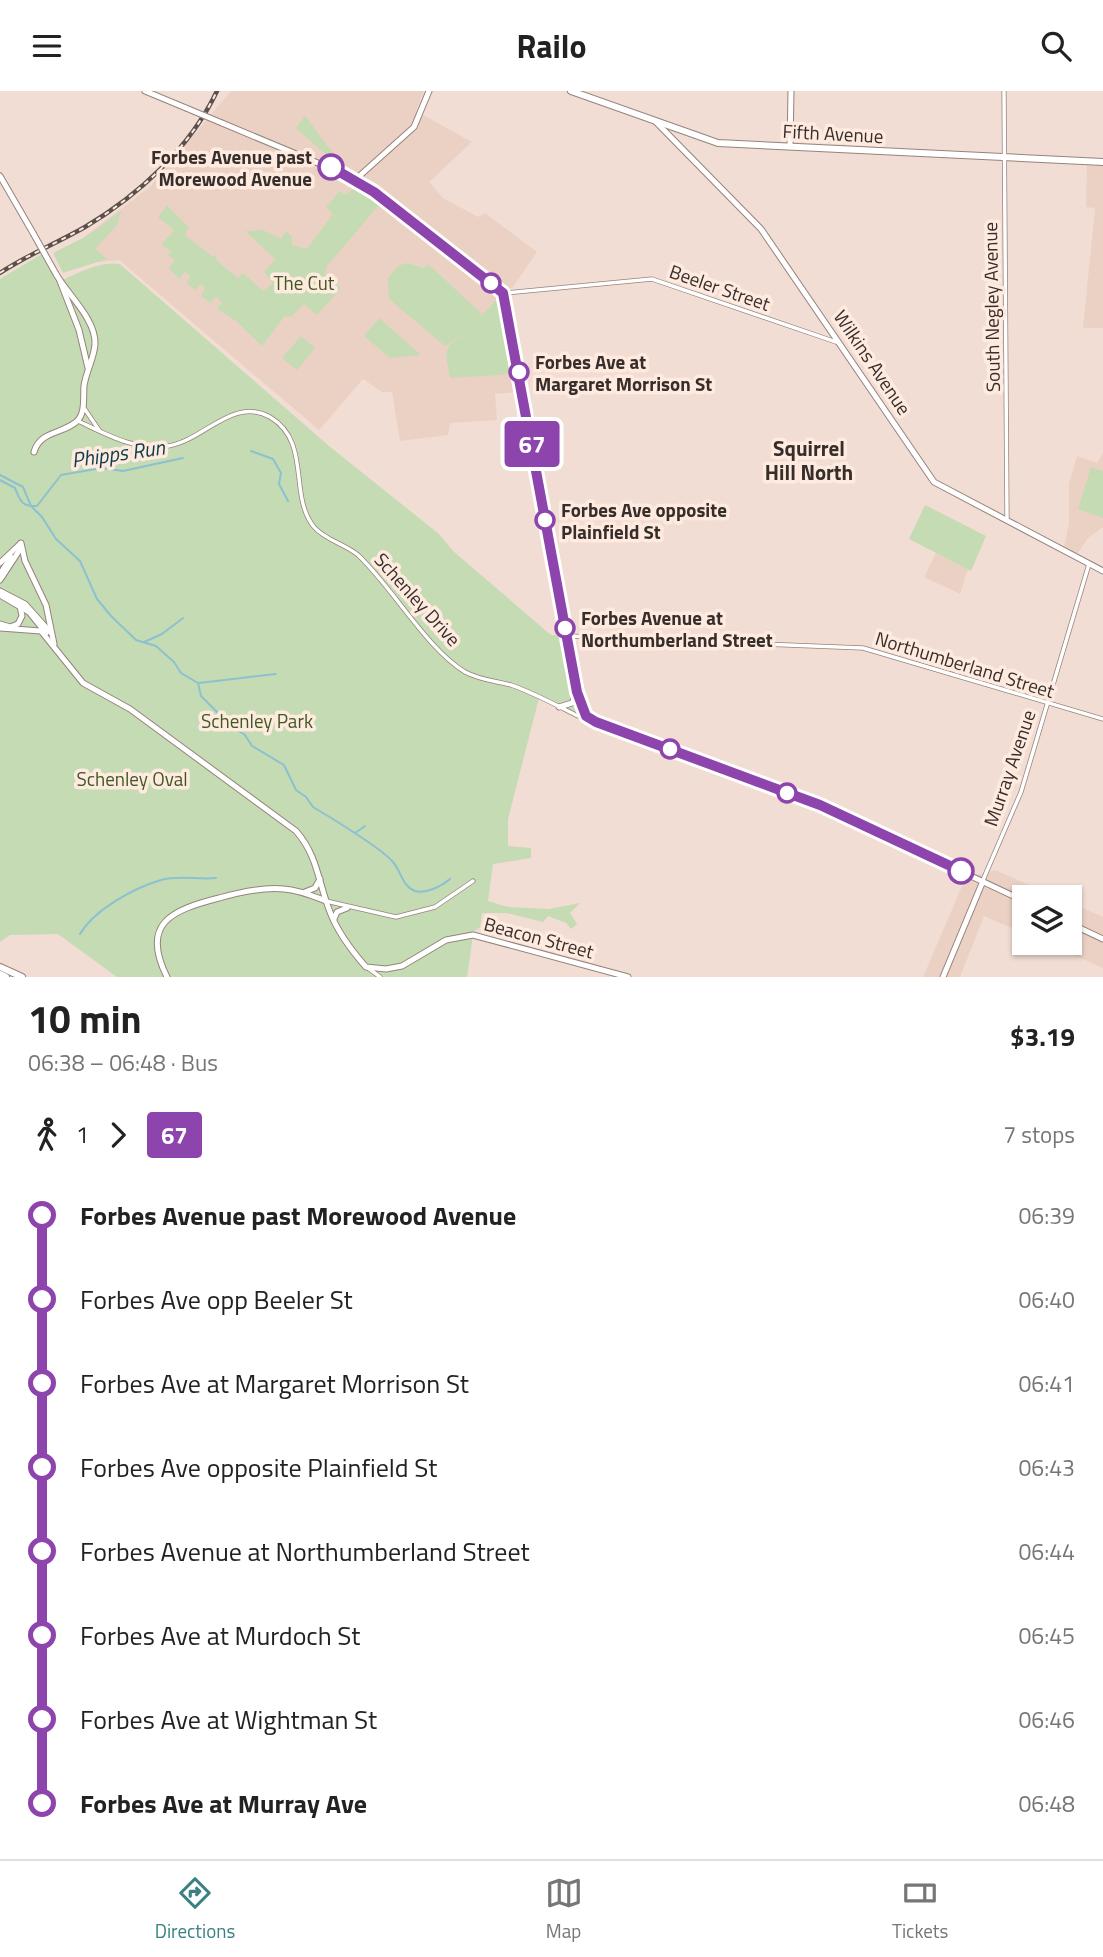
<!DOCTYPE html>
<meta charset="utf-8">
<style>
body{margin:0;font-family:"Titillium Web",sans-serif;background:#f2f2f2;color:#222;height:100vh;display:flex;flex-direction:column;font-size:26px;white-space:nowrap}
*{box-sizing:border-box;margin:0}
p{font-size:23px;color:#767676}
.icon{flex:none;width:38px;height:38px;fill:none;stroke:currentColor;stroke-width:2;stroke-linecap:round;stroke-linejoin:round}
.map{position:relative;height:886px;overflow:hidden}
.details{display:flex;flex-direction:column;background:#fff;flex:1}
.details>*{flex:none}
.badge{padding:0 14px;border-radius:5px;font-size:24px;line-height:46px}
.buttons{position:absolute;left:1012px;top:794px;display:grid;gap:14px}
.buttons a{display:grid;place-items:center;width:70px;height:70px;border-radius:0px;background:#fff;box-shadow:0 2px 5px #0004;font-size:35px}
.map>.badge{position:absolute;translate:-50% -50%;box-shadow:0 0 0 4px #fff}
.legs{display:flex;align-items:center;gap:10px;height:77px;padding:0 28px;font-size:23px}
.legs p{margin-inline-start:auto}
.overview{display:flex;align-items:center;justify-content:space-between;height:119px;padding:0 28px}
h1{font-size:38px;font-weight:700;line-height:52px}
ul{padding:0 28px;list-style:none}
li{display:flex;align-items:center;gap:24px;height:84px;font-size:26px}
li i{display:grid;place-items:center;width:10px;height:100%;margin:0 9px;background:currentColor}
li i::after{content:'';width:18px;height:18px;margin:-9px;border:5px solid;border-radius:50%;background:#fff}
li p{margin-inline-start:auto}
li:first-child i{background:linear-gradient(#0000 50%,currentColor 0)}
li:last-child i{background:linear-gradient(currentColor 50%,#0000 0)}
header{display:flex;justify-content:space-between;align-items:center;height:91px;padding:0 28px;background:#fff;font-size:32px;font-weight:700}
.dock{display:flex;justify-content:space-around;align-items:center;height:98px;border-top:2px solid #e0e0e0;background:#fff;font-size:19px;color:#767676}
.dock a{display:grid;justify-items:center;gap:4px}
.dock .current{color:#398182}
.map>svg:first-child{display:block}
</style>
<header><svg class="icon" aria-label="menu" viewBox="0 0 24 24"><path d="M4 6h16M4 12h16M4 18h16"/></svg>Railo<svg class="icon" aria-label="search" viewBox="0 0 24 24"><circle cx="10" cy="10" r="6"/><path d="M15 15l6 6"/></svg></header>
<div class="map">
<svg width="1103" height="886" viewBox="0 0 1103 886">
<rect width="100%" height="100%" fill="#f1ddd3"/>
<g fill="#ebd1c3">
<path d="M 231,0 L 424,0 L 416,20 L 472,51 L 429,91 L 443,107 L 478,126 L 485,122 L 537,161 L 513,196 L 497,209 L 517,301 L 495,303 L 497,329 L 450,332 L 448,344 L 400,350 L 392,301 L 382,301 L 363,288 L 319,339 L 119,169 L 98,171 L 85,145 L 151,95 Z"/>
<path d="M 1087,74 L 1103,75 L 1103,237 L 1083,237 L 1095,117 L 1086,116 Z"/>
<path d="M 1103,362 L 1103,436 L 1088,447 L 1077,463 L 1064,456 L 1069,433 L 1069,393 L 1077,365 L 1097,372 Z"/>
<path d="M 936,462 L 968,478 L 960,503 L 924,486 Z"/>
<path d="M 995,779 L 1059,807 L 1024,807 L 1024,842 L 984,825 L 960,886 L 923,886 L 965,788 Z"/>
<path d="M 1069,811 L 1103,826 L 1103,877 L 1046,852 L 1069,852 Z"/>
</g>
<g fill="#c5dbb4">
<path d="M 305,25 L 335,65 L 331,68 L 296,37 Z"/>
<path d="M 356,96 L 380,113 L 327,175 L 325,183 L 341,197 L 317,224 L 304,213 L 292,225 L 284,226 L 262,255 L 236,230 L 217,218 L 222,212 L 216,206 L 210,212 L 201,205 L 205,197 L 201,193 L 195,199 L 187,193 L 190,184 L 185,181 L 179,188 L 169,177 L 175,169 L 168,164 L 171,160 L 161,154 L 174,139 L 158,126 L 167,114 L 189,137 L 185,144 L 213,166 L 215,164 L 217,170 L 238,187 L 243,182 L 263,200 L 273,192 L 264,181 L 275,168 L 245,140 L 263,139 L 281,148 L 286,140 L 292,145 L 292,154 L 307,158 L 333,123 L 326,116 L 340,100 L 345,104 Z"/>
<path d="M 121,120 L 117,134 L 95,158 L 107,168 L 63,182 L 53,162 L 87,145 Z"/>
<path d="M 42,163 L 60,190 C 77,183 104,168 121,174 L 329,355 L 439,443 L 453,460 L 551,544 L 566,545 L 579,610 L 586,625 L 580,626 L 539,607 L 508,728 L 508,755 L 531,757 L 531,767 L 493,773 L 488,810 L 508,816 L 549,818 L 580,812 L 570,822 L 577,833 L 571,838 L 566,832 L 548,825 L 543,831 L 507,822 L 482,822 L 480,837 L 475,838 L 481,839 L 475,839 L 473,844 L 467,886 L 117,886 L 58,843 L 10,844 L 0,851 L 0,188 Z"/>
<path d="M 407,172 L 424,177 L 428,173 L 482,223 L 473,234 L 497,208 L 513,283 L 450,287 L 446,265 L 449,254 L 470,239 L 445,255 L 389,208 L 388,187 L 398,175 Z"/>
<path d="M 379,227 L 420,263 L 419,264 L 390,267 L 364,245 Z"/>
<path d="M 301,245 L 315,257 L 297,279 L 282,267 Z"/>
<path d="M 1091,376 L 1103,380 L 1103,427 L 1078,418 Z"/>
<path d="M 925,414 L 986,445 L 971,480 L 909,448 Z"/>
</g>
<g fill="none" stroke-linecap="round" stroke-linejoin="round">
<g stroke="#8cc1cf" stroke-width="2">
<path d="M 251,360 L 273,368 L 281,382 L 279,393 L 288,410"/>
<path d="M 0,384 L 23,396 L 31,415 L 42,426 L 56,448 L 80,470 L 97,508 L 111,525 L 136,549 L 156,555 L 174,571 L 181,582 L 198,592 L 201,605 L 229,633 L 245,644 L 252,655 L 284,674 L 296,699 L 306,706 L 313,716 C 330,726 381,757 393,771 C 401,780 402,795 415,800 C 426,803 442,795 450,788"/>
<path d="M 0,389 L 15,397 C 20,409 21,416 37,415 L 61,384 L 102,377 L 123,380 L 183,367"/>
<path d="M 144,551 L 162,543 L 183,527"/>
<path d="M 199,592 L 276,583"/>
<path d="M 355,742 L 365,735"/>
<path d="M 80,843 C 95,818 134,797 161,789 C 178,784 198,789 216,787"/>
</g>
<defs>
<g id="minor">
<path d="M 1004,0 L 1007,429"/>
<path d="M 505,202 L 652,188 L 836,251"/>
<path d="M 84,317 L 99,339"/>
<path d="M 78,330 C 106,343 135,360 168,355 C 203,350 233,305 270,326 C 312,351 288,404 314,436 C 325,449 345,453 358,464 C 393,497 426,557 465,581 C 480,589 495,590 511,594 C 534,602 556,614 578,625 L 586,625"/>
<path d="M 568,545 L 863,557 L 1103,628"/>
<path d="M 983,789 L 1021,701 L 1089,473"/>
<path d="M 326,810 L 396,826 L 435,816 L 473,790"/>
<path d="M 368,877 L 380,886"/>
</g>
<g id="major">
<path d="M 145,0 L 186,17"/>
<path d="M 655,30 L 761,138 L 934,391 L 1103,480"/>
<path d="M 222,32 L 356,88 L 504,202 L 579,610 L 586,625 L 596,631 L 820,714 L 1024,810"/>
<path d="M 790,55 L 791,0"/>
<path d="M 0,85 L 33,142"/>
<path d="M 356,88 L 414,36 L 429,0"/>
<path d="M 60,190 L 79,239 L 88,277"/>
<path d="M 34,361 C 40,340 62,343 76,331 C 86,323 83,306 84,295 C 86,280 94,268 95,253 C 96,228 67,203 56,183"/>
<path d="M 21,452 L 25,470 L 46,514 L 54,553"/>
<path d="M 0,472 L 20,453"/>
<path d="M 0,483 L 11,466"/>
<path d="M 0,489 L 21,457"/>
<path d="M 0,500 L 25,513 L 50,541"/>
<path d="M 0,504 L 29,521 L 46,542"/>
<path d="M 0,533 L 10,536 L 18,533 L 22,525 L 20,515"/>
<path d="M 0,537 L 41,540 L 83,592 L 130,618 L 296,740 C 318,765 318,791 330,821 C 338,842 351,859 366,876 L 386,878 L 402,875 L 446,849 L 473,844 L 628,886"/>
<path d="M 559,616 L 572,612 L 576,605"/>
<path d="M 305,801 L 315,797 L 320,788"/>
<path d="M 334,828 L 337,821 L 347,817"/>
<path d="M 1069,832 L 1103,848"/>
<path d="M 167,886 C 140,832 172,819 219,807 C 240,801 263,796 284,798 C 299,799 313,805 326,810"/>
<path d="M 943,886 L 983,790"/>
</g>
<g id="highway">
<path d="M 571,0 L 718,52 L 1103,71"/>
<path d="M 0,876 L 22,886"/>
<path d="M 0,883 L 6,886"/>
</g>
</defs>
<use href="#minor" stroke="#96837b" stroke-width="5"/>
<use href="#major" stroke="#96837b" stroke-width="7"/>
<use href="#highway" stroke="#96837b" stroke-width="8"/>
<use href="#minor" stroke="#fff" stroke-width="3.5"/>
<use href="#major" stroke="#fff" stroke-width="5"/>
<use href="#highway" stroke="#fff" stroke-width="6"/>
<defs>
<path id="rail" d="M 0,182 C 27,164 57,152 85,136 C 139,104 190,57 217,0"/>
</defs>
<use href="#rail" stroke="#5b504b" stroke-width="4.5"/>
<use href="#rail" stroke="#ffeae0" stroke-width="2" stroke-dasharray="5" stroke-linecap="butt"/>
<defs>
<g id="major-bridge">
<path d="M 186,17 L 222,32"/>
<path d="M 33,142 L 56,183"/>
</g>
</defs>
<use href="#major-bridge" stroke="#96837b" stroke-width="7" stroke-linecap="butt"/>
<use href="#major-bridge" stroke="#fff" stroke-width="5"/>
</g>
<g fill="none" stroke-linecap="round" stroke-linejoin="round">
<defs>
<path id="line-1" d="M 331,76 L 374,101 L 503,202 L 577,601 L 586,625 L 596,631 L 820,714 L 961,780"/>
</defs>
<use href="#line-1" stroke="#fff" stroke-width="16"/>
<use href="#line-1" stroke="#8e44ad" stroke-width="10"/>
</g>
<g fill="#fff" stroke="#8e44ad" stroke-width="3.5">
<circle cx="331" cy="76" r="12"/>
<circle cx="491" cy="192" r="9"/>
<circle cx="519" cy="281" r="9"/>
<circle cx="545" cy="429" r="9"/>
<circle cx="565" cy="537" r="9"/>
<circle cx="670" cy="658" r="9"/>
<circle cx="787" cy="702" r="9"/>
<circle cx="961" cy="780" r="12"/>
</g>
<g text-anchor="middle" dominant-baseline="central" stroke-width="7" stroke-linejoin="round" paint-order="stroke">
<g font-size="19" fill="#362e2a" stroke="#ffeae0">
<text transform="translate(833 42) rotate(3)">Fifth Avenue</text>
<text transform="translate(720 196) rotate(19)">Beeler Street</text>
<text transform="translate(991 216) rotate(-91)">South Negley Avenue</text>
<text transform="translate(873 271) rotate(56)">Wilkins Avenue</text>
<text transform="translate(418 508) rotate(48)">Schenley Drive</text>
<text transform="translate(965 573) rotate(17)">Northumberland Street</text>
<text transform="translate(1009 677) rotate(-71)">Murray Avenue</text>
<text transform="translate(539 846) rotate(15)">Beacon Street</text>
</g>
<g font-size="19" font-weight="bold" fill="#362e2a" stroke="#ffeae0" text-anchor="start">
<text x="312" y="65" text-anchor="end">Forbes Avenue past<tspan x="312" dy="22">Morewood Avenue</tspan></text>
<text x="535" y="270">Forbes Ave at<tspan x="535" dy="22">Margaret Morrison St</tspan></text>
<text x="561" y="418">Forbes Ave opposite<tspan x="561" dy="22">Plainfield St</tspan></text>
<text x="581" y="526">Forbes Avenue at<tspan x="581" dy="22">Northumberland Street</tspan></text>
</g>
<g font-size="19" fill="#3d5921" stroke="#ffeae0">
<text x="304" y="191">The Cut</text>
<text x="257" y="629">Schenley Park</text>
<text x="132" y="687">Schenley Oval</text>
</g>
<g font-size="21" font-weight="bold" fill="#362e2a" stroke="#ffeae0">
<text x="809" y="357">Squirrel<tspan x="809" dy="24">Hill North</tspan></text>
</g>
<g font-size="21" font-style="italic" fill="#0c3d48" stroke="#ffeae0">
<text transform="translate(118 362) rotate(-8)">Phipps Run</text>
</g>
</g>
</svg>
<div class="buttons">
<a><svg class="icon" aria-label="layers" viewBox="0 0 24 24"><path d="M12 4l9 5-9 5-9-5zM3 14l9 5 9-5"/></svg></a>
</div>
<b class="badge" style="left:532px;top:353px;background:#8e44ad;color:#fff">67</b>
</div>
<section class="details">
<div class="overview"><div><h1>10 min</h1><p>06:38 – 06:48 · Bus</p></div><b>$3.19</b></div>
<div class="legs"><svg class="icon" aria-label="walk" viewBox="0 0 24 24"><circle cx="13" cy="4" r="2"/><path d="M13 8l-2 6 4 7M11 14l-3 7M7 12l3-4h3l4 4"/></svg>1<svg class="icon" aria-label="forward" viewBox="0 0 24 24"><path d="M9 5l7 7-7 7"/></svg><b class="badge" style="background:#8e44ad;color:#fff">67</b><p>7 stops</p></div>
<ul>
<li><i style="color:#8e44ad"></i><b>Forbes Avenue past Morewood Avenue</b><p>06:39</p></li>
<li><i style="color:#8e44ad"></i><span>Forbes Ave opp Beeler St</span><p>06:40</p></li>
<li><i style="color:#8e44ad"></i><span>Forbes Ave at Margaret Morrison St</span><p>06:41</p></li>
<li><i style="color:#8e44ad"></i><span>Forbes Ave opposite Plainfield St</span><p>06:43</p></li>
<li><i style="color:#8e44ad"></i><span>Forbes Avenue at Northumberland Street</span><p>06:44</p></li>
<li><i style="color:#8e44ad"></i><span>Forbes Ave at Murdoch St</span><p>06:45</p></li>
<li><i style="color:#8e44ad"></i><span>Forbes Ave at Wightman St</span><p>06:46</p></li>
<li><i style="color:#8e44ad"></i><b>Forbes Ave at Murray Ave</b><p>06:48</p></li>
</ul>
</section>
<nav class="dock">
<a class="current"><svg class="icon" aria-label="directions" viewBox="0 0 24 24"><path d="M12 3l9 9-9 9-9-9zM9 14v-3h6M13 9l2 2-2 2"/></svg>Directions</a>
<a><svg class="icon" aria-label="map" viewBox="0 0 24 24"><path d="M3 6l6-2 6 2 6-2v14l-6 2-6-2-6 2zM9 4v14M15 6v14"/></svg>Map</a>
<a><svg class="icon" aria-label="tickets" viewBox="0 0 24 24"><path d="M3 7h18v10H3zM15 7v10"/></svg>Tickets</a>
</nav>
